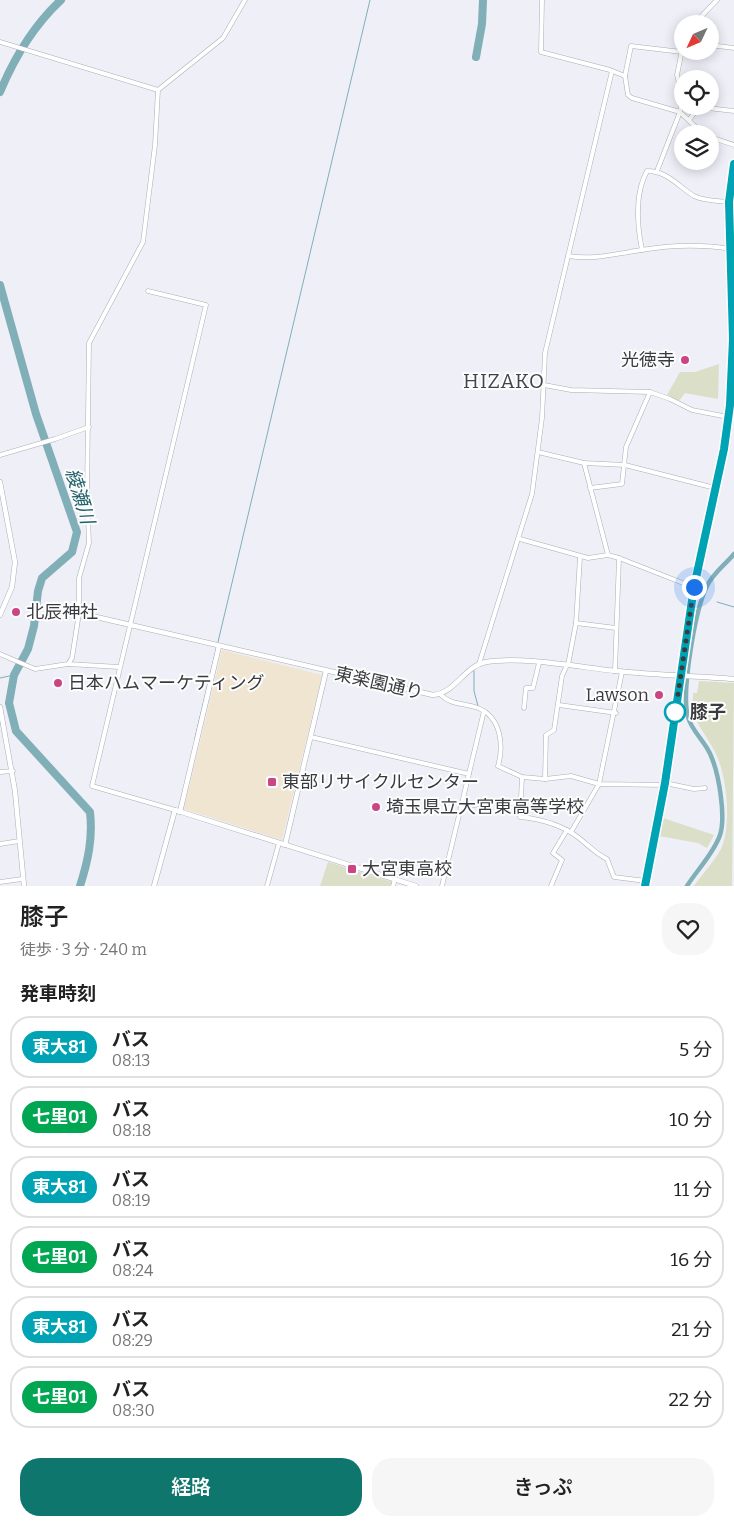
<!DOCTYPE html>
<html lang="ja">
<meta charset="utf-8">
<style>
body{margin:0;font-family:Bitter,"Noto Sans JP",serif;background:#f6f6f6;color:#222;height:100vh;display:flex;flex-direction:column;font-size:19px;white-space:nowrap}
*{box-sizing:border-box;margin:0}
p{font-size:16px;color:#767676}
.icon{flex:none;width:28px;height:28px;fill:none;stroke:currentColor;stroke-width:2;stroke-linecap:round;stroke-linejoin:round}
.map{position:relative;height:886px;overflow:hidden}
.side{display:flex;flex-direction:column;background:#fff;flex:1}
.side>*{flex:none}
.badge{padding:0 10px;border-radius:16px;font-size:18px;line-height:32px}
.needle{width:32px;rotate:226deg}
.buttons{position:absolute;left:674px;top:15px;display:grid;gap:10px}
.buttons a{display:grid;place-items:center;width:45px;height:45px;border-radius:50%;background:#fff;box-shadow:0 2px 12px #0003;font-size:25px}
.you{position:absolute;width:25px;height:25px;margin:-12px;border:4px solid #fff;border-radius:50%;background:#1a73e8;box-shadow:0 0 0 8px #1a73e833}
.map>.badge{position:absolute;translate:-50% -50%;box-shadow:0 0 0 2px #fff}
h2{padding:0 20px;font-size:19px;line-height:45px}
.round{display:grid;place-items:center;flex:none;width:52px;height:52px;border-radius:20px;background:#f6f6f6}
.summary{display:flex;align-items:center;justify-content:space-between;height:85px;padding:0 20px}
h1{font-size:24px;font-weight:600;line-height:38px}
.cta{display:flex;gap:10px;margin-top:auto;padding:10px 20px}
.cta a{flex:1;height:58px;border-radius:20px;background:#0f766e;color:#fff;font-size:20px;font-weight:600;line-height:58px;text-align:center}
.cta a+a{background:#f6f6f6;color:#222}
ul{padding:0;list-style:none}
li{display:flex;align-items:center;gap:15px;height:62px;margin:0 10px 8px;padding:0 10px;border:2px solid #e0e0e0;border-radius:20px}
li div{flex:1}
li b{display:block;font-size:19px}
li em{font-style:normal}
li .badge{min-width:55px;font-weight:700;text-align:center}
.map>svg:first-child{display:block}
</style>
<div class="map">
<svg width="734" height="886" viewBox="0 0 734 886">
<rect width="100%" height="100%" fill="#eeeff7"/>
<path fill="#efe5d0" d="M 222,650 L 322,675 L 282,840 L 184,809 Z"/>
<g fill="#dbdfc8">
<path d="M 719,364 L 718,399 L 685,393 L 679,401 L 667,395 L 680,372 L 695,372 Z"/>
<path d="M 699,681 L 734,683 L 732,886 L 694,886 C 702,874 714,862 721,849 C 732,825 727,775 715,752 C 703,728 691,723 693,693 L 697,693 Z"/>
<path d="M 663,818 L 714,835 L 707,848 L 698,843 L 659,836 Z"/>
<path d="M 328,862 L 392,882 L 390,886 L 320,886 Z"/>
</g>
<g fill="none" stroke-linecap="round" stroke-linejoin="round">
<g stroke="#80afb7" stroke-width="1">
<path d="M 717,602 L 734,607"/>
<path d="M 218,642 L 370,0"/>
<path d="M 474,671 L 474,691 L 478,706"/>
<path d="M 0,678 L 14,675"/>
<path d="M 195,738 L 217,646"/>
</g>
<path stroke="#80afb7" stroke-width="4.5" d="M 687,886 C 697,870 714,853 720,835 C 726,817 719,774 711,756 C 706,742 692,732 688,717 C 681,692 695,610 707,586 C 713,573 725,565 734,554"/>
<g stroke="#80afb7" stroke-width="8">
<path d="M 476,57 L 482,24 L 483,0"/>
<path d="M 0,92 C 15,56 33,26 61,0"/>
<path d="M 0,285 L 36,414 L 77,532 L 72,552 L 42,578 L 38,591 L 34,626 L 28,649 L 14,675 L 9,703 L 16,731 L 90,812 C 93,838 88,861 80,886"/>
</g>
<defs>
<g id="minor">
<path d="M 542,0 L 541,52 L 610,70 L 625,76"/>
<path d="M 694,24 L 717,0"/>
<path d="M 0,42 L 158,90"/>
<path d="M 710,45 L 734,48"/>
<path d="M 682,52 L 631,46 L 625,76 L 628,95 L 632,98 L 680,112 L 703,134"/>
<path d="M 689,120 L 699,107 L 734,111"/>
<path d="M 710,137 L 734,145"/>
<path d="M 657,171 L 680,112 L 682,95 L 677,75 L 682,50"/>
<path d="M 642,250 C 637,225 634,195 647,171 C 667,171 678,186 694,196 C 704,201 718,201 729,202"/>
<path d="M 568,256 C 593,260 616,254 641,250 C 671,245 701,244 731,249"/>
<path d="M 148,291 L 206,305 L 92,786 L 175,810"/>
<path d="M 544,385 L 571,390 L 650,392 L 670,399 L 692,410 L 728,417"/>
<path d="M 538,452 L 584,463 L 625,465 L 715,488"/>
<path d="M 0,455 L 55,439 L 89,427"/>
<path d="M 584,463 L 608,555"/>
<path d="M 590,488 L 622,484 L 626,447 L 650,392"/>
<path d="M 520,539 L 588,558 L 608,555 L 619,558 L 693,587"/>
<path d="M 576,623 L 616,628"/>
<path d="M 0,654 L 35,669 L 68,664 L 72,658 L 79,613 L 79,578 L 89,543 L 87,492 L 89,343 L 143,242 L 155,145 L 158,90 L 223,38 L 245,0"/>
<path d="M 68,664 L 119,667"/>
<path d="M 479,664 L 532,494 L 542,418 L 545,353 L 612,71"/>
<path d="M 568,665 L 576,623 L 580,557"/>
<path d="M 615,671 L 619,558"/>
<path d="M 441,695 C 451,705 465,703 478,708 C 501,717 504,745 498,766 L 522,777 L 545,779 L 571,776 L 599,784 L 665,785"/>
<path d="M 559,705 L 616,713"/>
<path d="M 524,708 L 526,688 L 533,688 L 539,663"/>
<path d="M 311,737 L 469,774"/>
<path d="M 0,772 L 13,771"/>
<path d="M 522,777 L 520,817 C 541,819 561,824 579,838 C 589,846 595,853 607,859 L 614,877 L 646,881"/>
<path d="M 545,779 L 546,735 L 554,730 L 562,676 L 567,665"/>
<path d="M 665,783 L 694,789 L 705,788"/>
<path d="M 461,808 L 488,802 L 519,803"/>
<path d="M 571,832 L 599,784 L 622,672"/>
<path d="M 0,844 L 19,841"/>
<path d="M 0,882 L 22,879"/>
<path d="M 267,886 L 279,843"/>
<path d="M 393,886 L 395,879"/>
<path d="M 442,886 L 484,711"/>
<path d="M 551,886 L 562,860 L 553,853 L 567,830"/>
</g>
<g id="tertiary">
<path d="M 0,482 L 15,562 L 12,587 L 0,615"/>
<path d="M 79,613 L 433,695 C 456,693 464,666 486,662 C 524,656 578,667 616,671 C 655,675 695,676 734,679"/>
<path d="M 0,707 L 15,791 L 24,886"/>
<path d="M 180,812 L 219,646"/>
<path d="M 285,845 L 326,671"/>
<path d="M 154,886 L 175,810 L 416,886"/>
</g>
<path id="secondary" d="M 645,886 L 665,783 L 693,587 L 723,449 L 728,417 L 733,339 L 729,202 L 734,164"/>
</defs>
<use href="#minor" stroke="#acadb5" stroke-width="5"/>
<use href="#tertiary" stroke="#acadb5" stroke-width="5.5"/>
<use href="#secondary" stroke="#acadb5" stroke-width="6"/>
<use href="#minor" stroke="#fff" stroke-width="4"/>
<use href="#tertiary" stroke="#fff" stroke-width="4.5"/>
<use href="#secondary" stroke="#fff" stroke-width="5"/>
</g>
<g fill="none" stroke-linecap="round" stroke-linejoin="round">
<defs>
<path id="line" d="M 645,886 L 665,783 L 694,587 L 724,449 L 730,405 L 733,339 L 729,202 L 734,164"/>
</defs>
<use href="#line" stroke="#fff" stroke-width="11"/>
<use href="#line" stroke="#00a3b4" stroke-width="8"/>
<path stroke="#3a3b3e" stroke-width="5" stroke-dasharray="0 9" d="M 675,712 L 674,721 L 694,587"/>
</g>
<g fill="#cb4585" stroke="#fdfdfe" stroke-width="2">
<circle cx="685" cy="360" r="5"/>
<circle cx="16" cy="612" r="5"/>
<circle cx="58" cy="683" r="5"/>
<circle cx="659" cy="695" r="5"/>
<rect x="267" y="777" width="10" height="10" rx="2.5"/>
<circle cx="376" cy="807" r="5"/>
<rect x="347" y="864" width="10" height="10" rx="2.5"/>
</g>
<circle fill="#fff" stroke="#00a3b4" stroke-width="2.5" cx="675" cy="712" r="10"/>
<g text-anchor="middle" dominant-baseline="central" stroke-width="4" stroke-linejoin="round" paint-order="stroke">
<g font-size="18" fill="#3a3b3e" stroke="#fdfdfe" text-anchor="start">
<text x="675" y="360" text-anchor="end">光徳寺</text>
<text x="26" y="612">北辰神社</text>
<text x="68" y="683">日本ハムマーケティング</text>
<text x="649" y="695" text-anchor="end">Lawson</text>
<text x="282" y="782">東部リサイクルセンター</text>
<text x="386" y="807">埼玉県立大宮東高等学校</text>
<text x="362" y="869">大宮東高校</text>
</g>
<g font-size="18" fill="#3a3b3e" stroke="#fdfdfe">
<text transform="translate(379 683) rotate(13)">東楽園通り</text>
</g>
<g font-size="18" font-weight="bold" fill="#3a3b3e" stroke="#fdfdfe" text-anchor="start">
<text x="690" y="712">膝子</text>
</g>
<g font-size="19" font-style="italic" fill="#21616a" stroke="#fdfdfe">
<text transform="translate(80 496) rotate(73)">綾瀬川</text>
</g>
<g font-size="20" letter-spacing="1" fill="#43434a" stroke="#fdfdfe">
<text x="504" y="381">HIZAKO</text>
</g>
</g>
</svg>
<div class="buttons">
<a><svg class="needle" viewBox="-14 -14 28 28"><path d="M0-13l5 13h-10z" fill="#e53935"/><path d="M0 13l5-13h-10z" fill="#767676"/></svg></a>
<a><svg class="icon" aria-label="locate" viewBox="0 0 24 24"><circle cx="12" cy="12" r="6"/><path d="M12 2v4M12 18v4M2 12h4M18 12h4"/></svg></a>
<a><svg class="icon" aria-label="layers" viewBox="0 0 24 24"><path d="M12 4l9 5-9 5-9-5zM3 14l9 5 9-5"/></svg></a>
</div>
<div class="you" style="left:694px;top:587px"></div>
</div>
<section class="side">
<div class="summary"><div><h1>膝子</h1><p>徒歩 · 3 分 · 240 m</p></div><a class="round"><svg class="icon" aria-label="heart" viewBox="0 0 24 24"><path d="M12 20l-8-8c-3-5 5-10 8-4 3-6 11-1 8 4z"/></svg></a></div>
<h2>発車時刻</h2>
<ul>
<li><span class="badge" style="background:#00a3b4;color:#fff">東大81</span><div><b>バス</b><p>08:13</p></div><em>5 分</em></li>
<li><span class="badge" style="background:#00a651;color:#fff">七里01</span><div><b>バス</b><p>08:18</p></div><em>10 分</em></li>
<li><span class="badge" style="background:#00a3b4;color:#fff">東大81</span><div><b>バス</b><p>08:19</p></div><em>11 分</em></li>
<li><span class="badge" style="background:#00a651;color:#fff">七里01</span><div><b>バス</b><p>08:24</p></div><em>16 分</em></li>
<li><span class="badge" style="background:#00a3b4;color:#fff">東大81</span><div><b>バス</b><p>08:29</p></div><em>21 分</em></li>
<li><span class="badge" style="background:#00a651;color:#fff">七里01</span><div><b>バス</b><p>08:30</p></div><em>22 分</em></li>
</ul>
<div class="cta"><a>経路</a><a>きっぷ</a></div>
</section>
